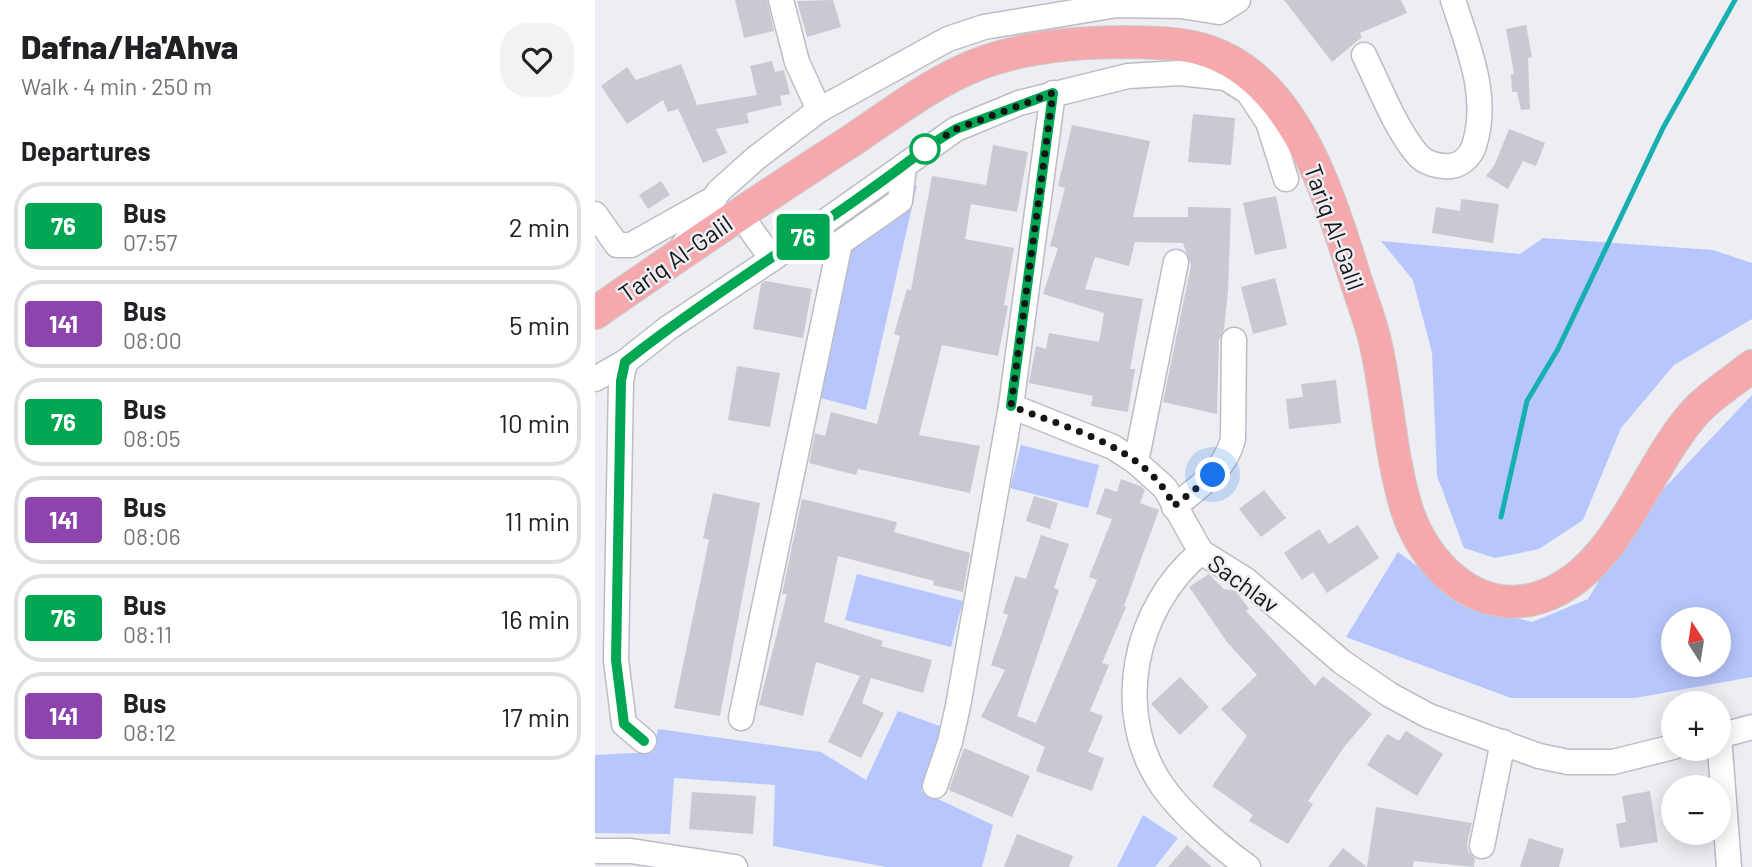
<!DOCTYPE html>
<meta charset="utf-8">
<style>
body{margin:0;font-family:Barlow,sans-serif;background:#f2f2f2;color:#202124;height:100vh;display:flex;flex-direction:column;font-size:26px;white-space:nowrap}
*{box-sizing:border-box;margin:0}
p{font-size:23px;color:#757577}
.icon{flex:none;width:38px;height:38px;fill:none;stroke:currentColor;stroke-width:2;stroke-linecap:round;stroke-linejoin:round}
.map{position:relative;flex:1;overflow:hidden}
.side{display:flex;flex-direction:column;background:#fff;width:595px}
.side>*{flex:none}
.badge{padding:0 14px;border-radius:5px;font-size:24px;line-height:46px}
.needle{width:46px;rotate:348deg}
.controls{position:absolute;left:1066px;top:607px;display:grid;gap:14px}
.controls a{display:grid;place-items:center;width:70px;height:70px;border-radius:50%;background:#fff;box-shadow:0 4px 18px #0003;font-size:35px}
.you{position:absolute;width:35px;height:35px;margin:-18px;border:5px solid #fff;border-radius:50%;background:#1a73e8;box-shadow:0 0 0 10px #1a73e833}
.map>.badge{position:absolute;translate:-50% -50%;box-shadow:0 0 0 4px #fff}
h2{padding:0 21px;font-size:26px;line-height:63px}
.round{display:grid;place-items:center;flex:none;width:74px;height:74px;border-radius:28px;background:#f2f2f2}
.summary{display:flex;align-items:center;justify-content:space-between;height:119px;padding:0 21px}
h1{font-size:33px;font-weight:800;line-height:52px}
ul{padding:0;list-style:none}
li{display:flex;align-items:center;gap:21px;height:88px;margin:0 14px 10px;padding:0 7px;border:4px solid #e0e0e0;border-radius:28px}
li div{flex:1}
li b{display:block;font-size:26px}
li em{font-style:normal}
li .badge{min-width:77px;font-weight:700;text-align:center}
main{display:flex;flex:1;min-height:0}
.map>svg:first-child{display:block}
</style>
<main>
<section class="side">
<div class="summary"><div><h1>Dafna/Ha'Ahva</h1><p>Walk · 4 min · 250 m</p></div><a class="round"><svg class="icon" aria-label="heart" viewBox="0 0 24 24"><path d="M12 20l-8-8c-3-5 5-10 8-4 3-6 11-1 8 4z"/></svg></a></div>
<h2>Departures</h2>
<ul>
<li><span class="badge" style="background:#00a651;color:#fff">76</span><div><b>Bus</b><p>07:57</p></div><em>2 min</em></li>
<li><span class="badge" style="background:#8e44ad;color:#fff">141</span><div><b>Bus</b><p>08:00</p></div><em>5 min</em></li>
<li><span class="badge" style="background:#00a651;color:#fff">76</span><div><b>Bus</b><p>08:05</p></div><em>10 min</em></li>
<li><span class="badge" style="background:#8e44ad;color:#fff">141</span><div><b>Bus</b><p>08:06</p></div><em>11 min</em></li>
<li><span class="badge" style="background:#00a651;color:#fff">76</span><div><b>Bus</b><p>08:11</p></div><em>16 min</em></li>
<li><span class="badge" style="background:#8e44ad;color:#fff">141</span><div><b>Bus</b><p>08:12</p></div><em>17 min</em></li>
</ul>
</section>
<div class="map">
<svg width="1157" height="867" viewBox="0 0 1157 867">
<rect width="100%" height="100%" fill="#eceef4"/>
<g fill="#b7c6fd" fill-rule="evenodd">
<path d="M 322,185 L 271,410 L 222,397 L 254,227 Z"/>
<path d="M 948,238 L 1118,250 L 1157,263 L 1157,319 L 1079,365 L 1026,428 L 988,520 L 944,549 L 900,558 L 869,548 L 842,476 L 837,353 L 818,280 L 786,241 L 925,254 Z"/>
<path d="M 1157,395 L 1157,677 L 1040,698 L 916,698 L 751,637 L 803,552 L 880,608 L 937,622 L 993,599 L 1042,517 ZM 1078,620 L 1124,620 L 1124,665 L 1078,665 Z"/>
<path d="M 426,445 L 504,465 L 493,508 L 415,488 Z"/>
<path d="M 262,574 L 368,601 L 356,647 L 250,620 Z"/>
<path d="M 303,711 L 353,729 L 326,791 L 398,825 L 387,867 L 291,867 L 178,846 L 180,785 L 79,778 L 75,834 L 0,833 L 0,755 L 58,752 L 63,729 L 226,752 L 271,780 Z"/>
<path d="M 548,815 L 583,838 L 560,867 L 522,867 Z"/>
</g>
<g fill="none" stroke-linecap="round" stroke-linejoin="round">
<path stroke="#18afb0" stroke-width="5" d="M 906,517 L 932,401 L 963,349 L 1068,128 L 1140,0"/>
</g>
<g fill="#c9cad1">
<path d="M 140,0 L 172,0 L 179,31 L 149,38 Z"/>
<path d="M 238,0 L 246,27 L 212,37 L 202,1 Z"/>
<path d="M 689,0 L 806,0 L 812,13 L 765,33 L 767,37 L 737,62 Z"/>
<path d="M 931,25 L 937,57 L 933,58 L 935,109 L 926,110 L 922,92 L 917,92 L 916,74 L 919,74 L 911,29 Z"/>
<path d="M 177,61 L 180,72 L 189,70 L 195,94 L 185,96 L 187,105 L 152,113 L 154,123 L 121,129 L 132,153 L 108,163 L 83,109 L 73,112 L 68,100 L 32,124 L 6,86 L 32,67 L 41,80 L 86,64 L 102,105 L 162,95 L 155,66 Z"/>
<path d="M 598,114 L 640,118 L 636,165 L 593,162 Z"/>
<path d="M 477,125 L 555,141 L 538,217 L 593,217 L 593,207 L 636,208 L 633,291 L 629,329 L 624,340 L 622,414 L 568,402 L 596,265 L 588,243 L 540,242 L 534,266 L 500,257 L 490,289 L 548,299 L 535,369 L 540,369 L 533,412 L 496,406 L 498,396 L 434,383 L 441,346 L 451,349 L 454,333 L 504,342 L 509,313 L 448,294 L 463,248 L 455,246 L 470,188 L 463,186 Z"/>
<path d="M 914,129 L 950,143 L 941,166 L 928,161 L 913,189 L 891,176 L 900,164 Z"/>
<path d="M 398,145 L 433,152 L 422,212 L 376,204 L 370,239 L 419,248 L 409,305 L 413,306 L 403,356 L 347,345 L 324,435 L 385,446 L 375,493 L 263,469 L 261,475 L 214,463 L 220,433 L 230,436 L 236,412 L 282,424 L 305,336 L 299,334 L 312,289 L 316,290 L 337,176 L 391,185 Z"/>
<path d="M 66,181 L 75,195 L 53,209 L 44,195 Z"/>
<path d="M 681,196 L 692,248 L 660,255 L 648,203 Z"/>
<path d="M 866,199 L 904,204 L 898,243 L 837,233 L 841,207 L 865,211 Z"/>
<path d="M 680,278 L 692,325 L 658,334 L 646,287 Z"/>
<path d="M 170,281 L 217,289 L 208,338 L 158,329 L 166,284 Z"/>
<path d="M 142,366 L 185,373 L 175,427 L 133,420 Z"/>
<path d="M 741,380 L 746,423 L 694,429 L 691,399 L 708,397 L 706,384 Z"/>
<path d="M 526,479 L 545,486 L 550,490 L 545,503 L 564,510 L 529,606 L 531,607 L 507,663 L 514,665 L 495,711 L 508,716 L 493,752 L 509,758 L 497,791 L 441,771 L 450,747 L 386,717 L 410,670 L 396,665 L 413,615 L 408,613 L 420,576 L 431,579 L 446,535 L 474,544 L 459,588 L 464,590 L 422,716 L 441,723 L 502,580 L 494,577 L 517,519 L 501,514 L 510,488 L 522,492 Z"/>
<path d="M 669,490 L 691,518 L 666,537 L 644,509 Z"/>
<path d="M 118,493 L 165,503 L 125,716 L 79,708 L 114,540 L 108,538 Z"/>
<path d="M 439,496 L 463,503 L 455,529 L 431,521 Z"/>
<path d="M 207,499 L 302,522 L 299,532 L 375,553 L 368,592 L 338,585 L 339,581 L 243,556 L 229,622 L 288,641 L 286,646 L 337,660 L 328,693 L 276,678 L 267,703 L 289,713 L 266,758 L 233,742 L 265,676 L 221,662 L 208,716 L 164,705 L 192,594 L 187,594 Z"/>
<path d="M 763,525 L 784,558 L 732,593 L 718,572 L 707,580 L 689,553 L 724,529 L 734,544 Z"/>
<path d="M 614,574 L 629,589 L 641,591 L 654,609 L 651,611 L 720,686 L 728,676 L 777,714 L 749,747 L 713,801 L 718,804 L 693,844 L 654,821 L 658,815 L 617,786 L 652,736 L 626,709 L 662,675 L 632,642 L 594,587 Z"/>
<path d="M 585,677 L 614,707 L 585,735 L 556,704 Z"/>
<path d="M 811,731 L 848,754 L 822,796 L 772,765 L 792,734 L 804,741 Z"/>
<path d="M 369,748 L 435,776 L 417,817 L 354,790 Z"/>
<path d="M 1055,791 L 1063,842 L 1025,848 L 1021,824 L 1031,822 L 1027,796 Z"/>
<path d="M 97,792 L 161,796 L 158,834 L 94,829 Z"/>
<path d="M 781,807 L 877,823 L 872,844 L 873,851 L 880,859 L 879,867 L 819,861 L 818,867 L 733,867 L 748,848 L 772,867 Z"/>
<path d="M 422,834 L 478,856 L 474,867 L 409,867 Z"/>
<path d="M 934,838 L 969,849 L 964,867 L 925,867 Z"/>
<path d="M 592,845 L 617,867 L 573,867 Z"/>
</g>
<g fill="none" stroke-linecap="round" stroke-linejoin="round">
<defs>
<g id="minor">
<path d="M 186,0 L 202,62 L 224,110"/>
<path d="M 769,55 C 785,87 799,126 822,154 C 830,164 845,167 856,166 C 867,165 876,155 879,146 C 895,96 873,47 858,0"/>
<path d="M 144,213 L 177,259 L 361,129 L 424,103 L 533,76 L 585,73 L 631,78 L 653,92 L 673,122 L 691,179"/>
<path d="M 0,214 L 22,245 L 36,245 L 118,199"/>
<path d="M 86,249 L 124,191 L 161,158 L 224,110 L 353,39 L 389,27 L 522,5 L 586,6 L 624,12 L 643,0"/>
<path d="M 30,362 L 26,381 L 21,660 L 29,724 L 49,741"/>
<path d="M 0,379 L 30,362 L 73,328 L 177,259"/>
<path d="M 416,406 L 458,93"/>
<path d="M 541,462 L 581,262"/>
<path d="M 579,507 C 603,487 630,471 638,439 L 639,340"/>
<path d="M 606,552 C 539,607 516,713 568,787 C 588,815 625,847 653,867"/>
<path d="M 146,718 L 245,243 L 305,201 L 309,166"/>
<path d="M 1124,736 L 1134,867"/>
<path d="M 1124,736 L 1157,727"/>
<path d="M 340,786 L 355,742 L 363,706 L 416,406 L 518,447 L 541,462 L 570,488 L 606,552 L 651,580 L 747,662 L 795,695 L 834,716 L 944,756 L 973,762 L 1018,762 L 1078,747"/>
<path d="M 887,846 L 908,742"/>
<path d="M 0,851 L 36,851 L 140,867"/>
</g>
<path id="major" d="M 0,313 C 85,254 169,197 256,141 C 295,115 336,83 381,65 C 426,47 484,42 532,42 C 565,43 595,42 625,56 C 702,91 733,193 757,268 C 764,292 774,316 780,341 C 793,396 795,456 812,510 C 829,563 879,614 939,599 C 1022,578 1049,466 1103,409 C 1119,393 1140,380 1157,366"/>
</defs>
<use href="#minor" stroke="#bcbdc3" stroke-width="27"/>
<use href="#major" stroke="#cbcccc" stroke-width="34"/>
<use href="#minor" stroke="#fff" stroke-width="24"/>
<use href="#major" stroke="#f5a9ac" stroke-width="32"/>
</g>
<g fill="none" stroke-linecap="round" stroke-linejoin="round">
<defs>
<path id="line" d="M 49,741 L 29,724 L 21,660 L 26,381 L 30,362 C 128,285 237,222 335,145 L 361,129 L 458,93 L 416,406"/>
</defs>
<use href="#line" stroke="#fff" stroke-width="16"/>
<use href="#line" stroke="#00a651" stroke-width="10"/>
<path stroke="#141517" stroke-width="7" stroke-dasharray="0 12.6" d="M 330,149 L 361,129 L 458,93 L 416,406 C 473,429 551,446 579,506 L 618,475"/>
</g>
<circle fill="#fff" stroke="#00a651" stroke-width="3.5" cx="330" cy="149" r="14"/>
<g text-anchor="middle" dominant-baseline="central" stroke-width="5" stroke-linejoin="round" paint-order="stroke">
<g font-size="24" fill="#141517" stroke="#eceef4">
<text transform="translate(740 227) rotate(70)">Tariq Al-Galil</text>
<text transform="translate(80 258) rotate(-35)">Tariq Al-Galil</text>
<text transform="translate(649 583) rotate(36)">Sachlav</text>
</g>
</g>
</svg>
<div class="controls">
<a><svg class="needle" viewBox="-14 -14 28 28"><path d="M0-13l5 13h-10z" fill="#e53935"/><path d="M0 13l5-13h-10z" fill="#757577"/></svg></a>
<a>+</a>
<a>−</a>
</div>
<div class="you" style="left:618px;top:475px"></div>
<b class="badge" style="left:208px;top:237px;background:#00a651;color:#fff">76</b>
</div>
</main>
